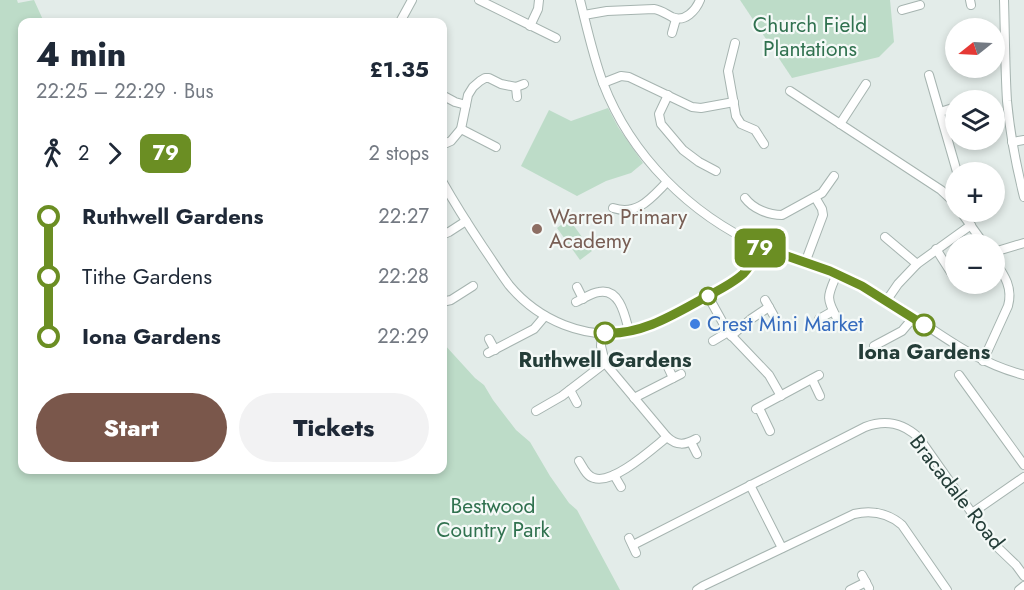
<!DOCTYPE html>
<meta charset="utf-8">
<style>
body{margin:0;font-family:Jost,sans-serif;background:#f2f2f3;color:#1f2937;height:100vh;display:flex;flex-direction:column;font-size:22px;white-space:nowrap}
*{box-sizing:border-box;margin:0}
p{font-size:20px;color:#747a83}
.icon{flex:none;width:33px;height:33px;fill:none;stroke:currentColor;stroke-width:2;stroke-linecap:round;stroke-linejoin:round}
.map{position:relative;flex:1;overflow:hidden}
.drawer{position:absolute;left:18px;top:18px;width:429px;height:456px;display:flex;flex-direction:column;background:#fff;border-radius:12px;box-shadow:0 3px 9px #0003}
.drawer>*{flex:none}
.badge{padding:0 12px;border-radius:9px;font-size:21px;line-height:39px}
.needle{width:39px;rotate:252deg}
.buttons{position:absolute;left:945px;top:18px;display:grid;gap:12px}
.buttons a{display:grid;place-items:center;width:60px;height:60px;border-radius:50%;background:#fff;box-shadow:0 3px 9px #0003;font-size:30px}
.map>.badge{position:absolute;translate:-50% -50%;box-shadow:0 0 0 3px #fff}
.legs{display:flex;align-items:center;gap:9px;height:66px;padding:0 18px;font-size:20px}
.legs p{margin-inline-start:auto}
.headline{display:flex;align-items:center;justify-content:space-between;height:102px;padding:0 18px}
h1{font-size:33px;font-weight:800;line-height:45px}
.primary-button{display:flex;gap:12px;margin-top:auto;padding:12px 18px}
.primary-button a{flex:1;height:69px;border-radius:36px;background:#7a574b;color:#fff;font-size:24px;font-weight:800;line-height:69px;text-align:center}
.primary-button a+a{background:#f2f2f3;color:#1f2937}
ul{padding:0 18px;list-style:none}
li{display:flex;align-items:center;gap:21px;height:60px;font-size:22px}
li i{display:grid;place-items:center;width:9px;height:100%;margin:0 8px;background:currentColor}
li i::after{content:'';width:15px;height:15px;margin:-8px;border:4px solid;border-radius:50%;background:#fff}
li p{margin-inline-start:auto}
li:first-child i{background:linear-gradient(#0000 50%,currentColor 0)}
li:last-child i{background:linear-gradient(currentColor 50%,#0000 0)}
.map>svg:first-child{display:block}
</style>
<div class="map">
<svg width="1024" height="590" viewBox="0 0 1024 590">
<rect width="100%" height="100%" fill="#e3ece9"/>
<g fill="#bddcc8">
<path d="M 0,0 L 17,0 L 18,3 L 34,0 L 44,22 L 22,22 L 22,470 L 442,470 L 443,343 L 475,378 L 484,385 L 493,400 L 516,430 L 530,442 L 550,476 L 569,503 L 577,510 L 620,590 L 0,590 Z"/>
<path d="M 740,0 L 890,0 L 894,42 L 879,57 L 792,78 Z"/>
<path d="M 608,108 L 618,127 L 643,163 L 631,173 L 606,181 L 577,196 L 521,166 L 549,110 L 571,121 Z"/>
<path d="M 569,219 L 592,251 L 580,260 L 557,228 Z"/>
</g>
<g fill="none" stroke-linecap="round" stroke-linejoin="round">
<defs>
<g id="minor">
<path d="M 479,0 L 556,38"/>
<path d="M 580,0 C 587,28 593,56 603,83 C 631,156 690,214 760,246 C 793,261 829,269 862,285 C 918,314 961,359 1024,375"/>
<path d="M 970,0 L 971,5"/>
<path d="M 1004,0 C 1005,34 1005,68 1007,101 C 1010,134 1016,165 1024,197"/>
<path d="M 902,10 L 920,5"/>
<path d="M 584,15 L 607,11 L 654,9 C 661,10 666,14 672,17 C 685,23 696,10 700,0"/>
<path d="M 400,22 L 412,0"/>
<path d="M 530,26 L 538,9 L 539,0"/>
<path d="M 672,33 L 676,19"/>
<path d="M 735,43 L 728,71 L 736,116 L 741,124 L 755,130 L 764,144"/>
<path d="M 929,75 L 957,172"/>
<path d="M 603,83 L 621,76 L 629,77 L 692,107 L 701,108 L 734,102"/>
<path d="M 790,91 L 941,190 L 956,204"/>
<path d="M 442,95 L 455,102 L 466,105"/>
<path d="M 668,95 L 659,114 L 661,124 L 683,150 L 699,162 L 716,171"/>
<path d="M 517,97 L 516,87 L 524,84"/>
<path d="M 980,100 L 981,100"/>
<path d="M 940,112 L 956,107"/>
<path d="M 840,124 L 866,84"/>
<path d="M 461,129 L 496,147"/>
<path d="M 1012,142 L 1024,140"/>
<path d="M 442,145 L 451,141 L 461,129 L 468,95 L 473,87 L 480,81 L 485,78 L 489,78 L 501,84 L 516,87"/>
<path d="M 442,181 C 455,204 469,226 483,247 C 492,260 500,273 509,285 C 538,320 586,341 631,331 C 650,326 668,318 685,308 C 706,297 735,287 750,267 C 754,261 757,253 761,247"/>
<path d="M 745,198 C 753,209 769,215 782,215 L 822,193 L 834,176"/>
<path d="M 613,208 C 638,216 651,198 667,182"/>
<path d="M 961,212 L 984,244"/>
<path d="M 442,235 L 449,232 L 466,221"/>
<path d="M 885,237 L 917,264"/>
<path d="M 936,249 L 952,274"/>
<path d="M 994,252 L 1024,243"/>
<path d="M 805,263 L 823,215 L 822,209 L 815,197"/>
<path d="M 577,287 L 583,299"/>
<path d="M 708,296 L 728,332 L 769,375 L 781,396"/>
<path d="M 765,300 L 774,316"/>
<path d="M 887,300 L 898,284 L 917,264 L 971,225"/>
<path d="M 442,302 L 451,300 L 473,286"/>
<path d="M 576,302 C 583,299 591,293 599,292 C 620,288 625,316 629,331"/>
<path d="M 837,318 C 825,297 828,295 837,274"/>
<path d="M 819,319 L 833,311"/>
<path d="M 602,333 L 601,346 L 605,363 L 667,437 C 677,446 685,445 696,439"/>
<path d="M 731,336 L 751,319 L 769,307"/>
<path d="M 489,339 L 495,350"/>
<path d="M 713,341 L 728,332"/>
<path d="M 874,346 L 902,331 L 913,318"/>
<path d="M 488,353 L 534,329 L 545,316"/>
<path d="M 983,361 L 1008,306 C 1013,288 1005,276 994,260"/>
<path d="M 667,365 L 673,378"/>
<path d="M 959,375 L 1024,465"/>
<path d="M 812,379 L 820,396"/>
<path d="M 570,390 L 577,403"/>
<path d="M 634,398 L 681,374"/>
<path d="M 759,408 L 770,431"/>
<path d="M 756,409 L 819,375"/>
<path d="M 536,411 L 562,396 L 605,363"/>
<path d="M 691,442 L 697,454"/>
<path d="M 579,461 C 583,467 586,476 594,478 C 613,485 653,448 667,437"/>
<path d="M 614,475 L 621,487"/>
<path d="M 750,485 L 782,548"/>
<path d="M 972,513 L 1024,477"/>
<path d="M 629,538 L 636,553"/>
<path d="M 633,545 L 865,427 C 886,419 903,423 919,438 L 993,543 L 1016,565 L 1024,576"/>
<path d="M 862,575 L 869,588"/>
<path d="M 697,590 L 703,586 L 854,514 C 872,510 888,513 902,525 L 947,590"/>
<path d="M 850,590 L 866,582"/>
<path d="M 1019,590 L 1024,586"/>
</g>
</defs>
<use href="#minor" stroke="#a6b4b0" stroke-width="10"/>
<use href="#minor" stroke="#fff" stroke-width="8"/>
</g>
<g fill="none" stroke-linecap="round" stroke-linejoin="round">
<defs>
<path id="line-1" d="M 605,333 C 641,335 673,315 704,298 C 717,291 732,284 743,274 C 751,266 756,256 761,247 L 830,271 L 862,286 L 924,325"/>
</defs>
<use href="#line-1" stroke="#fff" stroke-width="14"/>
<use href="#line-1" stroke="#6b8e23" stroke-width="9"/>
</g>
<circle fill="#8d6e63" stroke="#f4f9f7" stroke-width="2" cx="537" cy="229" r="6"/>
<g fill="#fff" stroke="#6b8e23" stroke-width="3">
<circle cx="708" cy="296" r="8"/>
<circle cx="924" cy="325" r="10"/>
<circle cx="605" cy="333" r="10"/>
</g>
<circle fill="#3f7fe0" stroke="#f4f9f7" stroke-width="2" cx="695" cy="324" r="6"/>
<g text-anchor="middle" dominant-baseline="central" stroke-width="4.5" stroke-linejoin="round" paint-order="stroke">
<g font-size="21" fill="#30714f" stroke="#f4f9f7">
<text x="810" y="25">Church Field<tspan x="810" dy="24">Plantations</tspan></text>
<text x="493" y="506">Bestwood<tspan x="493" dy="24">Country Park</tspan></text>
</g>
<g font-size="21" fill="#785e54" stroke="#f4f9f7" text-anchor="start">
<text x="549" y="217">Warren Primary<tspan x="549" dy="24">Academy</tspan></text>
</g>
<g font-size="21" fill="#366cbe" stroke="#f4f9f7" text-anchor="start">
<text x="707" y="324">Crest Mini Market</text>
</g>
<g font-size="21" font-weight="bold" fill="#243d38" stroke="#f4f9f7">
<text x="924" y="352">Iona Gardens</text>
<text x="605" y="360">Ruthwell Gardens</text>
</g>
<g font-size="21" fill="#243d38" stroke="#f4f9f7">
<text transform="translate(957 492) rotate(52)">Bracadale Road</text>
</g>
</g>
</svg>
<div class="buttons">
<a><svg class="needle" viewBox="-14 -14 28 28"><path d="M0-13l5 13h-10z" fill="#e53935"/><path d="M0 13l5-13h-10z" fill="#747a83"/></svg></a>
<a><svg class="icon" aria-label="layers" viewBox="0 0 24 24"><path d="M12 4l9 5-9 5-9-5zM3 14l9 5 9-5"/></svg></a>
<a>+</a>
<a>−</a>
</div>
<b class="badge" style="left:760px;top:248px;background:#6b8e23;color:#fff">79</b>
<section class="drawer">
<div class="headline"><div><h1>4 min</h1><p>22:25 – 22:29 · Bus</p></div><b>£1.35</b></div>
<div class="legs"><svg class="icon" aria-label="walk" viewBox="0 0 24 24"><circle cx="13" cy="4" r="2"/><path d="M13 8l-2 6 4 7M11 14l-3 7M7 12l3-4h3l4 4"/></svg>2<svg class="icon" aria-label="forward" viewBox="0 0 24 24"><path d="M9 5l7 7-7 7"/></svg><b class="badge" style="background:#6b8e23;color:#fff">79</b><p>2 stops</p></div>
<ul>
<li><i style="color:#6b8e23"></i><b>Ruthwell Gardens</b><p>22:27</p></li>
<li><i style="color:#6b8e23"></i><span>Tithe Gardens</span><p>22:28</p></li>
<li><i style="color:#6b8e23"></i><b>Iona Gardens</b><p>22:29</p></li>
</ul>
<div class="primary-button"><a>Start</a><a>Tickets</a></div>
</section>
</div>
